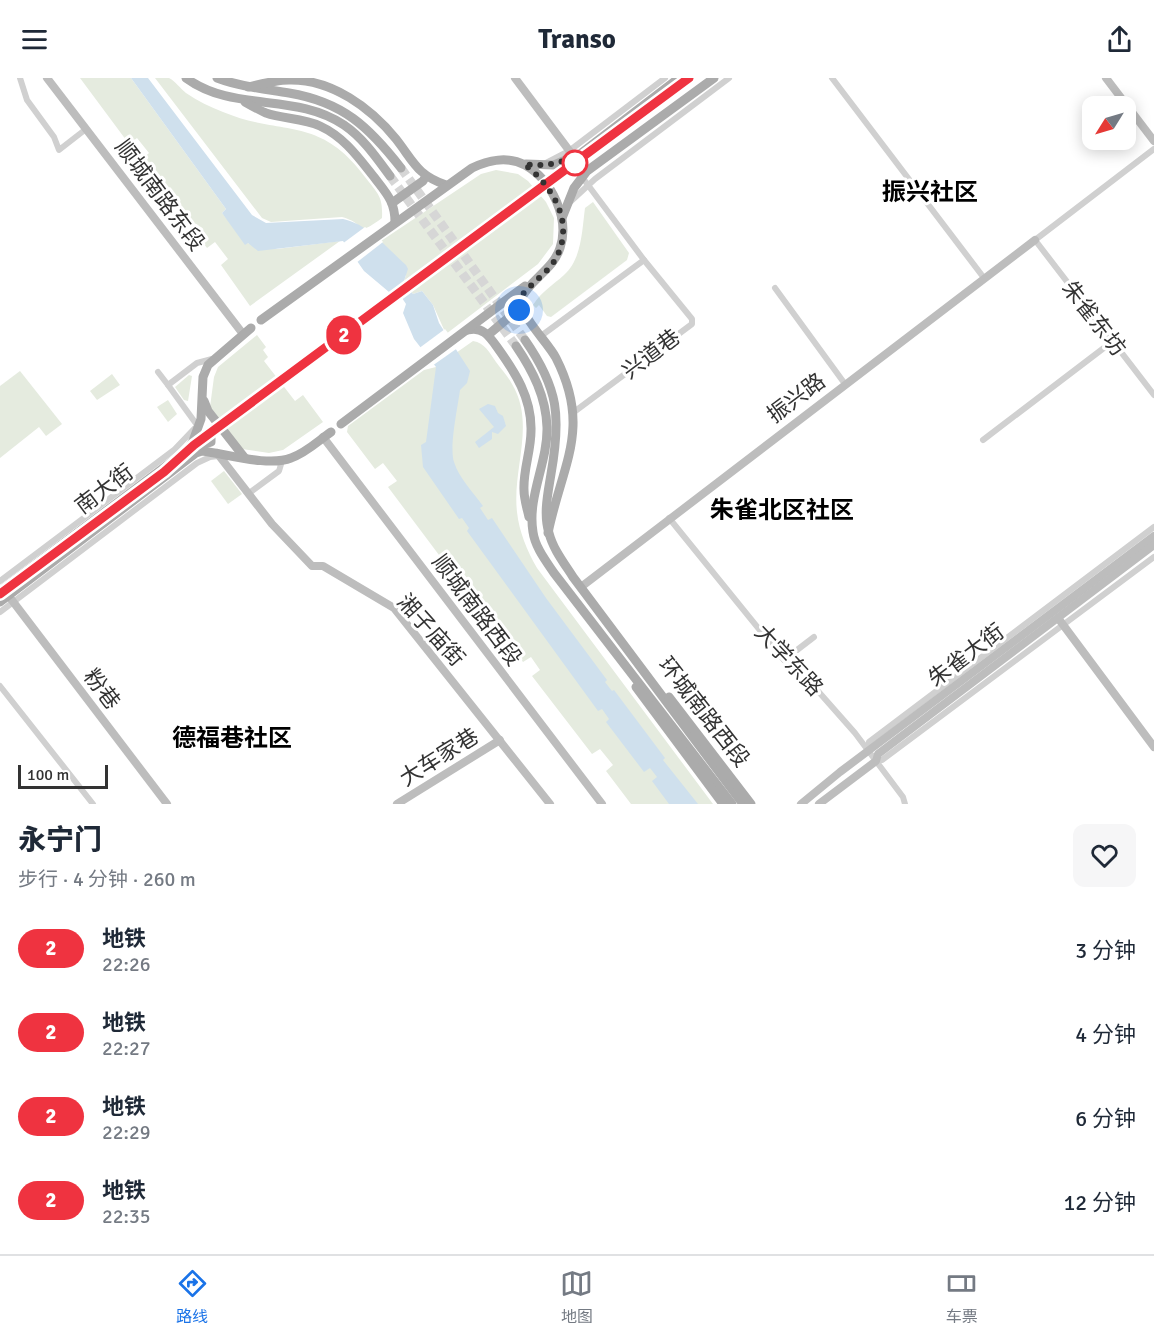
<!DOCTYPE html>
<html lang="zh">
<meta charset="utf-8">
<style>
body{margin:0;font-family:Signika,"Noto Sans SC",sans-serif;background:#f6f6f7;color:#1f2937;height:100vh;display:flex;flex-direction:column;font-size:22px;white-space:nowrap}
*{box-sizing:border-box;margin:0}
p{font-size:20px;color:#747a83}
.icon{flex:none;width:33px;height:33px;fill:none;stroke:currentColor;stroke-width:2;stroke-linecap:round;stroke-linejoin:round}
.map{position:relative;height:726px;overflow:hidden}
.details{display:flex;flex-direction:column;background:#fff;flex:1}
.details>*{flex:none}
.badge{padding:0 12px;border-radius:20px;font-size:21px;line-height:39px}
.needle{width:39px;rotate:233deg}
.controls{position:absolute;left:1082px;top:18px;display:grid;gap:12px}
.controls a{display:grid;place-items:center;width:54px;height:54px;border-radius:12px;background:#fff;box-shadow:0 3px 15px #0003;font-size:30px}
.scale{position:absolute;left:18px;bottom:15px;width:90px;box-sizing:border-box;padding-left:6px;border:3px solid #333;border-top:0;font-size:16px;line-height:21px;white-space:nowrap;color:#333;-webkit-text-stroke:4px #fff;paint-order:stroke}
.you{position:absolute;width:30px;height:30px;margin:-15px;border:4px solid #fff;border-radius:50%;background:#1a73e8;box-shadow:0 0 0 9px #1a73e833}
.map>.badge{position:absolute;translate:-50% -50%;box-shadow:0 0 0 3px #fff}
.round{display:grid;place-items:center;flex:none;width:63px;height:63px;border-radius:12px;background:#f6f6f7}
.summary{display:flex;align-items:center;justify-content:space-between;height:102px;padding:0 18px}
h1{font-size:28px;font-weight:800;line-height:45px}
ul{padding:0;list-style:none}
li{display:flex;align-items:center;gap:18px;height:84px;padding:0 18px}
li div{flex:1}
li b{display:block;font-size:22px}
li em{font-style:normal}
li .badge{min-width:66px;font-weight:700;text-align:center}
header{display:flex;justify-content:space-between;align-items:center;height:78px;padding:0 18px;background:#fff;font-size:27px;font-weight:800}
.dock{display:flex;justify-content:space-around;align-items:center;height:84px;border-top:2px solid #e0e1e3;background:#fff;font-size:16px;color:#747a83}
.dock a{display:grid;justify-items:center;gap:3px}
.dock .on{color:#1a73e8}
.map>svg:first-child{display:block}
</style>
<header><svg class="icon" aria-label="menu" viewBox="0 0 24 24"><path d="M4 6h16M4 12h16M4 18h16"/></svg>Transo<svg class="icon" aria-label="share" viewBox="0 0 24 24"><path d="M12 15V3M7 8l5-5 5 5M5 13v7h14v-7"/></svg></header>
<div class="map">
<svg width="1154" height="726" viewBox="0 0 1154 726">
<rect width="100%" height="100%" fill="#fff"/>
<g fill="#e5ebdf">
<path d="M 80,0 L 131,0 L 226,131 L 222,135 L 247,165 L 277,171 L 340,163 L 250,228 L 221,187 L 228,181 L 215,164 L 207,170 L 141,82 L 149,75 L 137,60 L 129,66 Z"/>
<path d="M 155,0 C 159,0 165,0 169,0 C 175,3 181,11 186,15 C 198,23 210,29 223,34 C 283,59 319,37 365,99 C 378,116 383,118 382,140 C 355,160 368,146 342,139 L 271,144 L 262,140 Z"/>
<path d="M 496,92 L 518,96 L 528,103 L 546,124 L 554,140 L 553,166 L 538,186 L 446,256 L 433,227 L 422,213 L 413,216 L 404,203 L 406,197 L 381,163 L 481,96 Z"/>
<path d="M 593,124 L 629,175 L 627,182 L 551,239 L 547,238 L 539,227 L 536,230 L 533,227 C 541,214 553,207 564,197 C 582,181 582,152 585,130 Z"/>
<path d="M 257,257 L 266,269 L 263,272 L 268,279 L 264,283 L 295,323 L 303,317 L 323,344 L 283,372 L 269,375 L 242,371 L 210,329 L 214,299 L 218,289 Z"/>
<path d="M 473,263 C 485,265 489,274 496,284 C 501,291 508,298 512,306 C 536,346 512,391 517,434 C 519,453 527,473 537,490 L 713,726 L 631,726 L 606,693 L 613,687 L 600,671 L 592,676 L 532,598 L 540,592 L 531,579 L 523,584 L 462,504 L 467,500 L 455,484 L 448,489 L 388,409 L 397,403 L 383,385 L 375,391 L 347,354 L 348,348 L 424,292 L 436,289 Z"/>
<path d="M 20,293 L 62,346 L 46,358 L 39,349 L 0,380 L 0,308 Z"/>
<path d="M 112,296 L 120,307 L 97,322 L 90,313 Z"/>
<path d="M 189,297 L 192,298 L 188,323 L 184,322 L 175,309 Z"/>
<path d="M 168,322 L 177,336 L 168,344 L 157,329 Z"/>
<path d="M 224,393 L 242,416 L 228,426 L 211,403 Z"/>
</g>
<g fill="#cfe0ed">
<path d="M 131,0 L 148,0 L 252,137 L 266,145 L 343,141 C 368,146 387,170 406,187 L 408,191 L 404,203 L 413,216 L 422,213 L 433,227 L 439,245 L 470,293 L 467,305 L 460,312 C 458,328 449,369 454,384 C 459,400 473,414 483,428 L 480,430 L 488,442 L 492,440 L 546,520 L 607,602 L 605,604 L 612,613 L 614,612 L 665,680 L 663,682 L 698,726 L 669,726 L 652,703 L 657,699 L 650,690 L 644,694 L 606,644 L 609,641 L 602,631 L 598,633 L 467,453 L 469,450 L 462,440 L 459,441 L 423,389 L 421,367 L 426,364 L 436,289 L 414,261 L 403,235 L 406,226 L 398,214 L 389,214 L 364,193 L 343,163 L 258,173 L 248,165 L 245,167 L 222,135 L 226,131 Z"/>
<path d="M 488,326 L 495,328 L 498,335 L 503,338 L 506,348 L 498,356 L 492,354 L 492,361 L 479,370 L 475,364 L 494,349 L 479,331 Z"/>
</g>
<g fill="#fff">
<path d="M 365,149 L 378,158 L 383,164 L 356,185 L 342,166 Z"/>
<path d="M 445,251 L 459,269 L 432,288 L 418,271 Z"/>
</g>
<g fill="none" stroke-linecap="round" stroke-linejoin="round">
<g stroke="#d6d6d6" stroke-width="9" stroke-dasharray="9 4.5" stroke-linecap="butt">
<path d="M 401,90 L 525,262"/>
<path d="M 390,98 L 516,268"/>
</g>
<g stroke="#d0d0d0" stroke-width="6">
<path d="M 20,0 L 27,22 L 54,59 L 59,72 L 86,51"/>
<path d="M 832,0 L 984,200"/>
<path d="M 1154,71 L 1035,162 L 1154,317"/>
<path d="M 546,85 L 569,73 L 665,0"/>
<path d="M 569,125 L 595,101 L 729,0"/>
<path d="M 775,210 L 845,306"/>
<path d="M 541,258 L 644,182 L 582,99"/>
<path d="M 158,294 L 168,307"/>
<path d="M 574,334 L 692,246 L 692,241 L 644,182"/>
<path d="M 198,351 L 197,347 L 168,307 L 197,285 L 212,281"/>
<path d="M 983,362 L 1113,263"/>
<path d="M 248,416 L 279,393 L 282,383"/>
<path d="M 669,440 L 784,582 L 810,604 L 855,655 L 903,719 L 905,726"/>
<path d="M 0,503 L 174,372 L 194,351"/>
<path d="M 0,534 L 197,385 L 210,379 L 218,378"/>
<path d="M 784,582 L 814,559"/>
<path d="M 0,608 L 93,726"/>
<path d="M 869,673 L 869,664 L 1154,449"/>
<path d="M 876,683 L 882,682 L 1154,479"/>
</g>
<g stroke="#bdbdbd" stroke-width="8">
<path d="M 47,0 L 243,256"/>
<path d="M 515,0 L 574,79"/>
<path d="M 1106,0 L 1154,63"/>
<path d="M 323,359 L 602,726"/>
<path d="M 217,375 L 272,446 L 312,488 L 323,488 L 394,530 L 550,726"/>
<path d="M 581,509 L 1035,162"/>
<path d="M 8,517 L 167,726"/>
<path d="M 1058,540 L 1154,669"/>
<path d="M 397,726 L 500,662"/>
<path d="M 801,726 L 840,694 L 1154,458"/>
<path d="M 819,726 L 876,683 L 878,676 L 1154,467"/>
</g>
<g stroke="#ababab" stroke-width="9">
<path d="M 186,0 C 234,35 295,14 344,47 C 363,60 376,79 390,98"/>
<path d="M 217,0 C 241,9 265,11 289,15 C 343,24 369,49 401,90"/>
<path d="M 248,9 C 261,6 276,2 289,2 C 332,1 371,30 396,61 C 414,84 417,97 446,107"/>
<path d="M 245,24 C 252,28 259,32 266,35 C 283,41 303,40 320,48 C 344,59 358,79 374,99 C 386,115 395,123 395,144"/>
<path d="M 526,86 L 554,87 L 580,76 L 679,0"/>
<path d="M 392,125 L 423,103 L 426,98"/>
<path d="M 562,140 L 574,110 L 587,93 L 714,0"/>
<path d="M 261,242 L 472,90 C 488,82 508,78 525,87 C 552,102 570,141 560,170 C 553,192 530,201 521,221 C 521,240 547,263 556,280 C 592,351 562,386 548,455"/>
<path d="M 468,252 C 482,248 489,258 497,269 C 515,294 532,320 531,353 C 531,373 523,392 524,412 C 524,421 527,430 529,439"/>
<path d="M 488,257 L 507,241 L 523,232"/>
<path d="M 525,262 C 559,311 561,339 551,396 C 548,415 543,436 549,455 C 553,471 564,485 573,499 L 743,726"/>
<path d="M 516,268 C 533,293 546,319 547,349 C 548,384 527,419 533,454 C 535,469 546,483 554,495 L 732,726"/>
<path d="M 204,323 L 208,333 L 244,379"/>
<path d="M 341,346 L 525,208"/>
<path d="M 192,368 L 206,357 L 211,358 L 211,364 L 202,367 L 194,375"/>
<path d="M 0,513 L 187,372 L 193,363 L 201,341 L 203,299 L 208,287 L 251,250"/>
<path d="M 0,524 L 196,375 L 202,373 C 227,376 269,389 291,380 C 306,375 318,363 331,354"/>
<path d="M 636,609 L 723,726"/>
<path d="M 669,619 L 751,726"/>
</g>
</g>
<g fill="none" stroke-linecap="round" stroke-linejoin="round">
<defs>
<path id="line" d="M 0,516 L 164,394 L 194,367 L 689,0"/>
</defs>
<use href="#line" stroke="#fff" stroke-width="14"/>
<use href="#line" stroke="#ef3340" stroke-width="9"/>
<path stroke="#333" stroke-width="6" stroke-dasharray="0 10.8" d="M 519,232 L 523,232 L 521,221 L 523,216 C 533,204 548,194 555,182 C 576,146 553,108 524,86 C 543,89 556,86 574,79 L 575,85"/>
</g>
<circle fill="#fff" stroke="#ef3340" stroke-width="3" cx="575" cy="85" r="12"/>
<g text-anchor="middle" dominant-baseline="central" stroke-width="6" stroke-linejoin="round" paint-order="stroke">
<g font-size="22" fill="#333" stroke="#fff">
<text transform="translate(160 117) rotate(53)">顺城南路东段</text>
<text transform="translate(1094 240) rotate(52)">朱雀东坊</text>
<text transform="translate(651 276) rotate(-37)">兴道巷</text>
<text transform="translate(796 320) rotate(-37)">振兴路</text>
<text transform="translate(104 411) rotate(-37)">南大街</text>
<text transform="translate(477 532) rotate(53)">顺城南路西段</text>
<text transform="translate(431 552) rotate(48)">湘子庙街</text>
<text transform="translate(966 577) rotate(-37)">朱雀大街</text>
<text transform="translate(789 582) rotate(47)">大学东路</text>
<text transform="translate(102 611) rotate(53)">粉巷</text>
<text transform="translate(704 634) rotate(52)">环城南路西段</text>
<text transform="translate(439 679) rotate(-32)">大车家巷</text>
</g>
<g font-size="24" font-weight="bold" fill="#000" stroke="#fff">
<text x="930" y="114">振兴社区</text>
<text x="782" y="432">朱雀北区社区</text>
<text x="232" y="660">德福巷社区</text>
</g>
</g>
</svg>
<div class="controls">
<a><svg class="needle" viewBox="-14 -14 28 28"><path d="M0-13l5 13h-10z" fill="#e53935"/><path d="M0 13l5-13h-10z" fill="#747a83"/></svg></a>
</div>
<div class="scale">100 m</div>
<div class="you" style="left:519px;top:232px"></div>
<b class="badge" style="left:344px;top:257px;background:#ef3340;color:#fff">2</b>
</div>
<section class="details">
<div class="summary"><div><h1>永宁门</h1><p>步行 · 4 分钟 · 260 m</p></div><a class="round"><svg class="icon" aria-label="heart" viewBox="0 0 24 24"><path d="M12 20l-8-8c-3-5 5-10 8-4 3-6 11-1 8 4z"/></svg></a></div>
<ul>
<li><span class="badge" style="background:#ef3340;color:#fff">2</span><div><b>地铁</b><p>22:26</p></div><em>3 分钟</em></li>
<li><span class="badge" style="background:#ef3340;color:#fff">2</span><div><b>地铁</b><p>22:27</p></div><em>4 分钟</em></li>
<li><span class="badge" style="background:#ef3340;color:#fff">2</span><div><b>地铁</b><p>22:29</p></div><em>6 分钟</em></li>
<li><span class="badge" style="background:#ef3340;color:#fff">2</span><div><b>地铁</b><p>22:35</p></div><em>12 分钟</em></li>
</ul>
</section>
<nav class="dock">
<a class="on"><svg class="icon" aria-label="directions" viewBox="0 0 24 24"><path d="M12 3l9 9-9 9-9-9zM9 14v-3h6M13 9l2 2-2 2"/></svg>路线</a>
<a><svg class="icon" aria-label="map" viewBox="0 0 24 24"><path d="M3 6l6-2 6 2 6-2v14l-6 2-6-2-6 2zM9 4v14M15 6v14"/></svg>地图</a>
<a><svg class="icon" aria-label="tickets" viewBox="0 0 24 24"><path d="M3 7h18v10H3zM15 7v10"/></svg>车票</a>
</nav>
